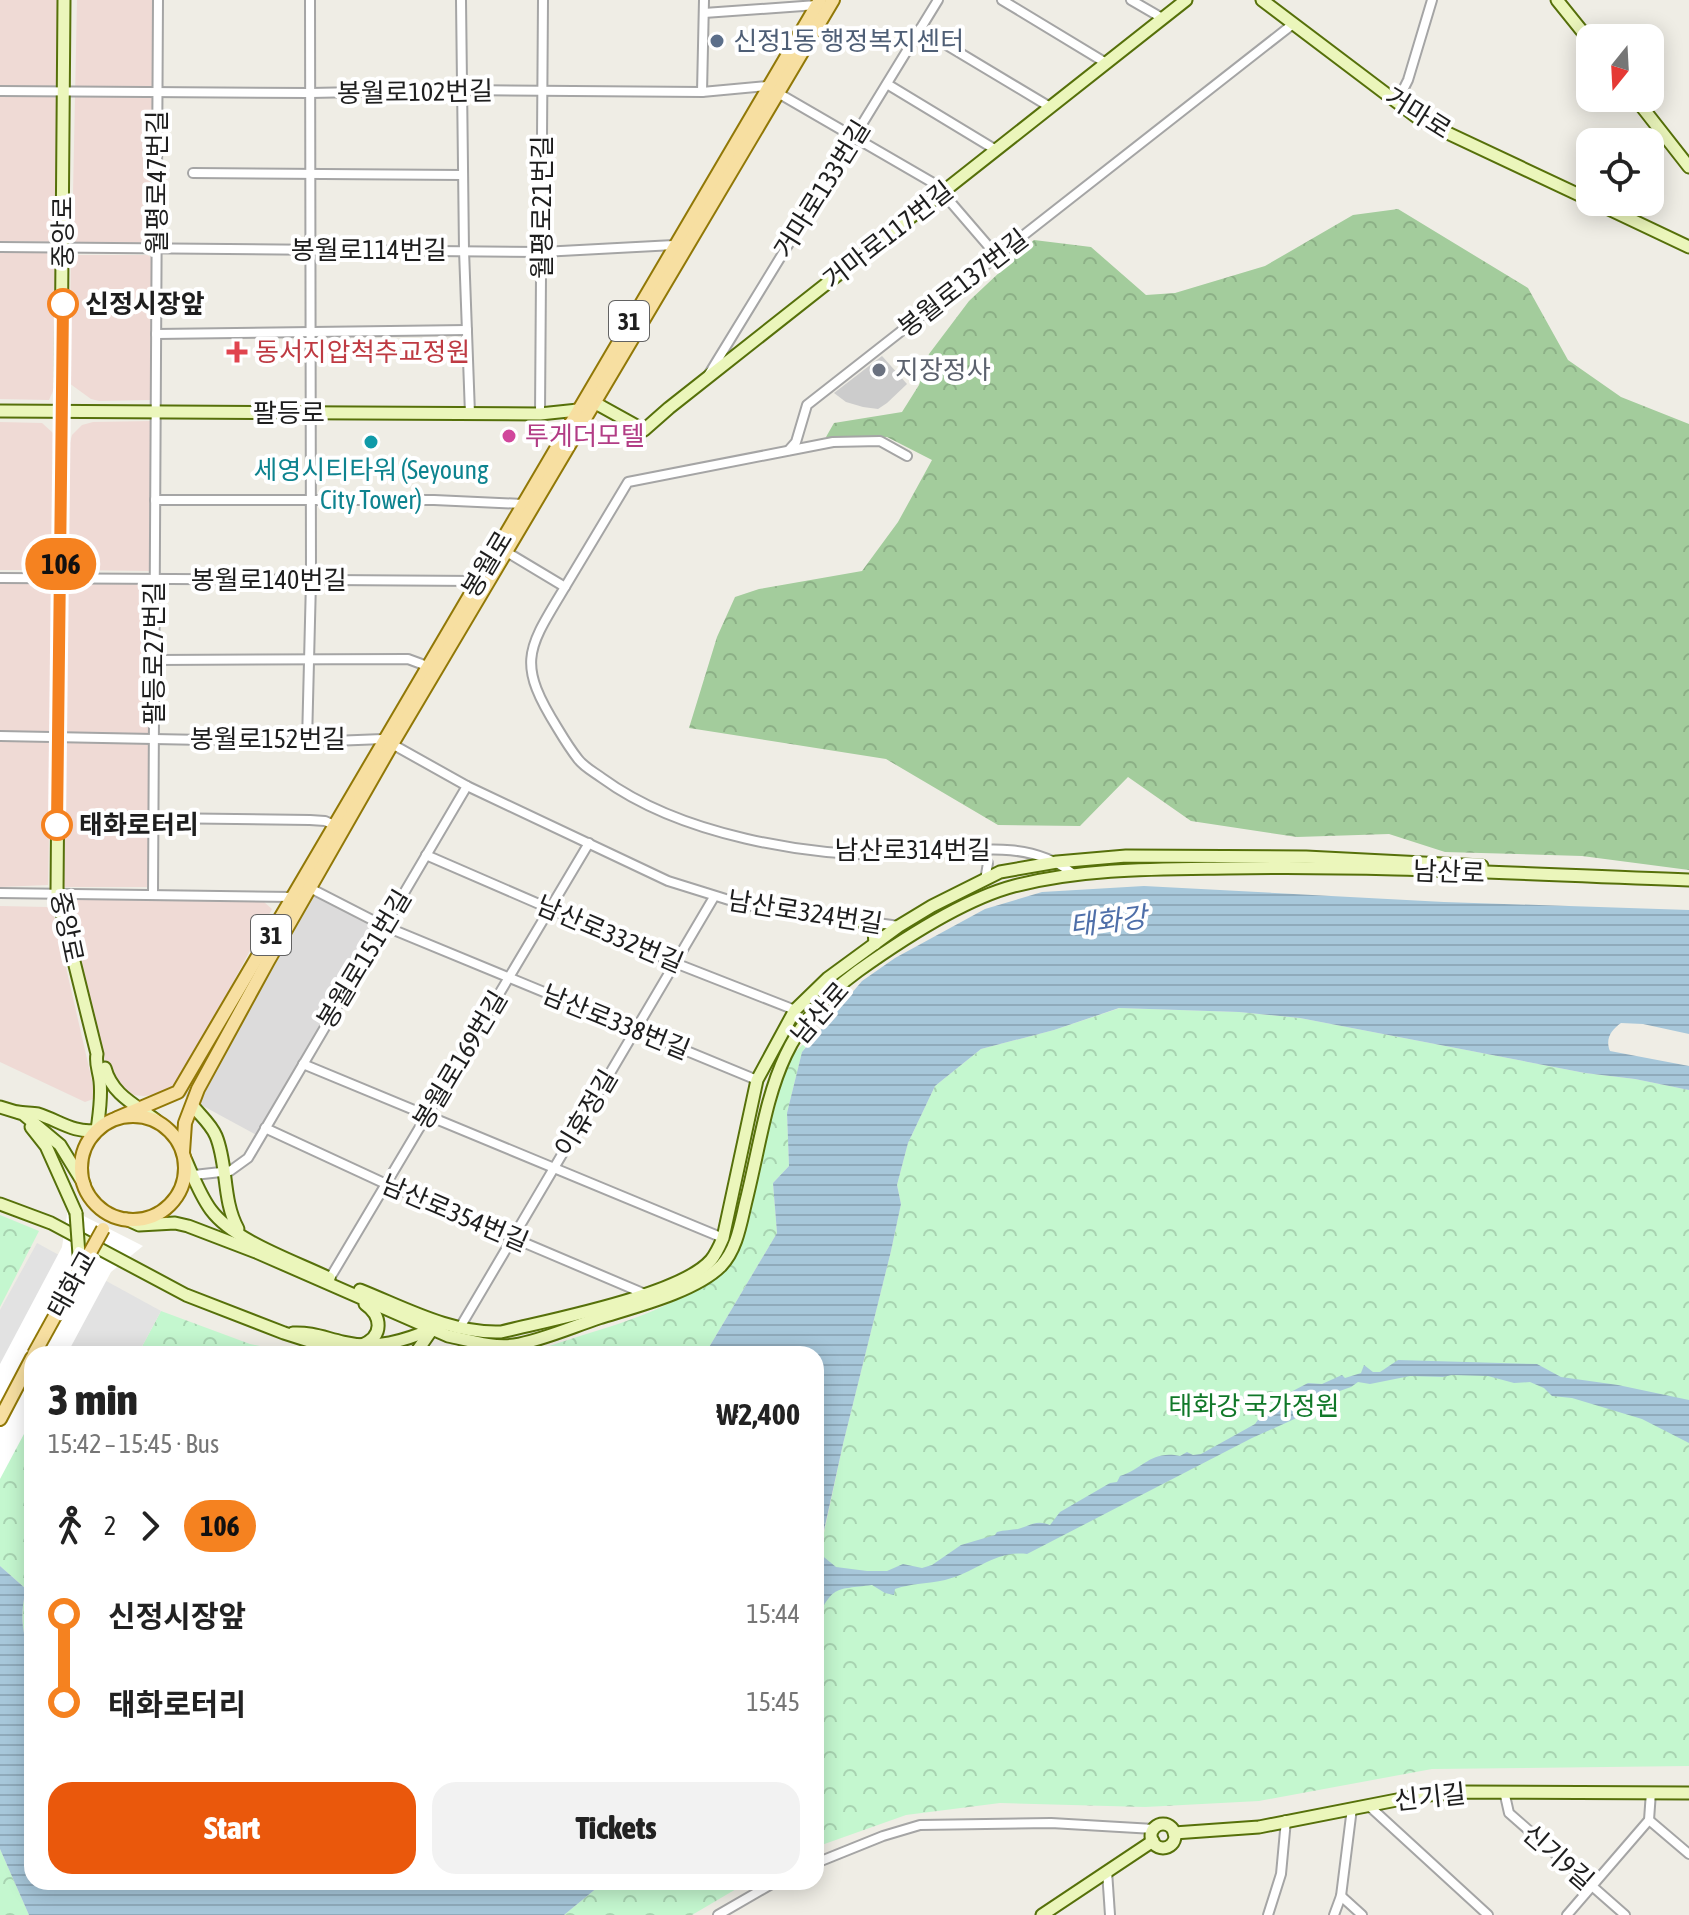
<!DOCTYPE html>
<meta charset="utf-8">
<style>
body{margin:0;font-family:"Asap Condensed","Noto Sans KR",sans-serif;background:#f2f2f2;color:#222;height:100vh;display:flex;flex-direction:column;font-size:30px;white-space:nowrap}
*{box-sizing:border-box;margin:0}
p{font-size:26px;color:#767676}
.icon{flex:none;width:44px;height:44px;fill:none;stroke:currentColor;stroke-width:2;stroke-linecap:round;stroke-linejoin:round}
.map{position:relative;flex:1;overflow:hidden}
.drawer{position:absolute;left:24px;top:1346px;width:800px;height:544px;display:flex;flex-direction:column;background:#fff;border-radius:24px;box-shadow:0 4px 20px #0003}
.drawer>*{flex:none}
.badge{padding:0 16px;border-radius:26px;font-size:28px;line-height:52px}
.needle{width:52px;rotate:198deg}
.controls{position:absolute;left:1576px;top:24px;display:grid;gap:16px}
.controls a{display:grid;place-items:center;width:88px;height:88px;border-radius:16px;background:#fff;box-shadow:0 4px 20px #0003;font-size:40px}
.map>.badge{position:absolute;translate:-50% -50%;box-shadow:0 0 0 4px #fff}
.legs{display:flex;align-items:center;gap:12px;height:88px;padding:0 24px;font-size:26px}
.legs p{margin-inline-start:auto}
.headline{display:flex;align-items:center;justify-content:space-between;height:136px;padding:0 24px}
h1{font-size:44px;font-weight:800;line-height:60px}
.action{display:flex;gap:16px;margin-top:auto;padding:16px 24px}
.action a{flex:1;height:92px;border-radius:24px;background:#ea580c;color:#fff;font-size:32px;font-weight:800;line-height:92px;text-align:center}
.action a+a{background:#f2f2f2;color:#222}
ul{padding:0 24px;list-style:none}
li{display:flex;align-items:center;gap:28px;height:88px;font-size:30px}
li i{display:grid;place-items:center;width:12px;height:100%;margin:0 10px;background:currentColor}
li i::after{content:'';width:20px;height:20px;margin:-10px;border:6px solid;border-radius:50%;background:#fff}
li p{margin-inline-start:auto}
li:first-child i{background:linear-gradient(#0000 50%,currentColor 0)}
li:last-child i{background:linear-gradient(currentColor 50%,#0000 0)}
.map>svg:first-child{display:block}
</style>
<div class="map">
<svg width="1689" height="1915" viewBox="0 0 1689 1915">
<defs>
<pattern id="forest-crowns" width="20" height="18" patternUnits="userSpaceOnUse" patternTransform="scale(2)"><rect width="20" height="18" fill="#a3cc9c"/><path d="M2 6a3 3 0 1 1 6 0M12 15a3 3 0 1 1 6 0" fill="none" stroke="#8caf86"/></pattern>
<pattern id="park-crowns" width="20" height="18" patternUnits="userSpaceOnUse" patternTransform="scale(2)"><rect width="20" height="18" fill="#c4f7cf"/><path d="M2 6a3 3 0 1 1 6 0M12 15a3 3 0 1 1 6 0" fill="none" stroke="#a8d3b1"/></pattern>
<pattern id="water-rules" width="6" height="5" patternUnits="userSpaceOnUse" patternTransform="scale(2)"><rect width="6" height="5" fill="#a7c7da"/><path d="M0 2.5h6" fill="none" stroke="#8faabb"/></pattern>
</defs>
<rect width="100%" height="100%" fill="#efede5"/>
<path fill="#dcdbdb" d="M 301,883 L 384,926 L 260,1137 L 181,1094 Z"/>
<g fill="#efdad5">
<path d="M 0,0 L 59,0 L 58,242 L 0,241 Z"/>
<path d="M 77,0 L 155,0 L 153,243 L 72,242 Z"/>
<path d="M 0,252 L 58,253 L 53,391 L 49,400 L 0,399 Z"/>
<path d="M 71,255 L 147,255 L 153,258 L 151,400 L 99,401 L 91,399 L 69,383 Z"/>
<path d="M 151,421 L 149,571 L 67,570 L 68,450 L 72,435 L 82,425 L 93,422 Z"/>
<path d="M 0,422 L 42,423 L 53,433 L 52,565 L 46,570 L 0,570 Z"/>
<path d="M 49,581 L 54,584 L 48,885 L 0,887 L 0,582 Z"/>
<path d="M 67,583 L 149,583 L 148,887 L 64,887 Z"/>
<path d="M 64,897 L 264,902 L 272,909 L 177,1088 L 164,1094 L 144,1096 L 131,1095 L 120,1087 L 106,1063 Z"/>
<path d="M 0,906 L 47,907 L 53,911 L 96,1098 L 85,1102 L 0,1062 Z"/>
</g>
<path fill="#ccc" d="M 882,356 L 907,384 L 887,403 L 878,409 L 863,407 L 846,402 L 834,393 Z"/>
<path fill="url(#forest-crowns)" d="M 1398,209 L 1528,288 L 1568,360 L 1621,397 L 1689,424 L 1689,870 L 1582,856 L 1445,852 L 1389,834 L 1297,837 L 1191,821 L 1128,777 L 1080,826 L 998,825 L 886,759 L 689,728 L 717,637 L 735,597 L 759,589 L 862,571 L 898,522 L 932,460 L 887,437 L 826,437 L 834,423 L 902,412 L 919,385 L 929,354 L 969,301 L 1034,240 L 1091,247 L 1146,295 L 1175,293 L 1265,266 L 1353,215 Z"/>
<g fill="url(#park-crowns)">
<path d="M 1120,1008 L 1239,1012 L 1300,1018 L 1585,1073 L 1635,1079 L 1689,1090 L 1689,1766 L 1432,1769 L 1259,1801 L 1145,1807 L 1000,1803 L 906,1815 L 816,1847 L 816,1570 L 843,1444 L 891,1251 L 901,1204 L 897,1185 L 908,1143 L 935,1086 L 981,1049 L 1054,1030 Z"/>
<path d="M 818,1030 L 802,1052 L 787,1113 L 789,1166 L 773,1183 L 777,1233 L 705,1354 L 528,1354 C 581,1333 641,1322 690,1292 C 710,1281 724,1261 736,1243 L 789,1058 Z"/>
<path d="M 0,1215 L 39,1231 L 0,1307 Z"/>
<path d="M 161,1311 L 250,1344 L 298,1354 L 138,1354 Z"/>
<path d="M 32,1398 L 32,1657 C 21,1633 20,1614 26,1589 L 0,1566 L 0,1405 Z"/>
<path d="M 0,1849 L 29,1915 L 0,1915 Z"/>
<path d="M 604,1882 L 748,1882 L 692,1915 L 564,1915 Z"/>
</g>
<path fill="#e2e2e2" d="M 37,1243 L 161,1311 L 138,1354 L 32,1354 L 0,1405 L 0,1310 Z"/>
<g fill="url(#water-rules)">
<path d="M 1144,886 L 1444,902 L 1689,910 L 1689,1034 L 1643,1024 L 1621,1023 C 1611,1030 1605,1039 1610,1051 L 1689,1066 L 1689,1090 L 1635,1079 L 1585,1073 L 1300,1018 L 1239,1012 L 1119,1008 L 1054,1030 L 981,1049 L 935,1086 L 908,1143 L 897,1185 L 901,1204 L 891,1251 L 843,1444 L 819,1553 L 836,1567 L 867,1571 L 887,1571 L 903,1564 L 922,1568 L 932,1565 L 961,1545 L 995,1535 L 997,1532 C 1004,1530 1011,1530 1018,1529 C 1030,1526 1036,1519 1050,1525 L 1060,1512 L 1110,1483 L 1117,1482 L 1120,1476 C 1144,1469 1150,1450 1180,1456 L 1187,1452 L 1193,1455 L 1201,1454 L 1255,1424 L 1265,1410 L 1271,1409 L 1285,1395 L 1308,1383 L 1322,1384 L 1342,1375 L 1345,1378 L 1361,1373 L 1364,1365 L 1373,1372 L 1380,1372 L 1398,1360 L 1537,1364 L 1561,1377 L 1618,1385 L 1689,1400 L 1689,1443 L 1642,1419 L 1572,1398 L 1552,1396 L 1544,1388 L 1530,1382 L 1514,1383 L 1488,1376 L 1452,1375 L 1443,1377 L 1410,1376 L 1370,1384 L 1358,1382 L 1351,1387 L 1334,1393 L 1310,1412 L 1252,1438 L 1027,1554 C 995,1550 975,1573 945,1580 C 928,1584 912,1583 895,1589 L 894,1595 L 885,1593 L 872,1585 C 834,1590 835,1585 816,1619 L 816,1354 L 705,1354 L 777,1233 L 773,1183 L 789,1166 L 787,1113 L 802,1052 L 862,981 L 895,958 L 985,909 L 1042,892 Z"/>
<path d="M 0,1566 L 26,1589 C 20,1614 21,1633 32,1657 L 32,1882 L 604,1882 L 564,1915 L 29,1915 L 0,1849 Z"/>
</g>
<path fill="#fff" d="M 68,1208 L 143,1246 L 111,1272 L 67,1354 L 32,1354 L 32,1419 L 0,1479 L 0,1364 L 62,1247 Z"/>
<g fill="none" stroke-linecap="round" stroke-linejoin="round">
<defs>
<g id="street">
<path d="M 461,0 L 464,250 L 470,414"/>
<path d="M 1002,0 L 1106,63"/>
<path d="M 1131,0 L 1162,18"/>
<path d="M 704,13 L 817,5"/>
<path d="M 920,29 L 1050,107"/>
<path d="M 887,84 L 996,150"/>
<path d="M 0,91 L 310,93 L 461,90 L 702,92 L 767,86"/>
<path d="M 702,92 L 704,0"/>
<path d="M 778,93 L 935,184 L 997,256"/>
<path d="M 1397,102 L 1408,80 L 1432,0"/>
<path d="M 193,173 L 463,175"/>
<path d="M 0,247 L 542,252 L 674,245"/>
<path d="M 156,334 L 467,330"/>
<path d="M 709,374 L 938,0"/>
<path d="M 540,414 L 543,0"/>
<path d="M 789,450 L 796,442 L 807,405 L 1293,24"/>
<path d="M 155,500 L 434,500 L 523,504"/>
<path d="M 505,551 L 565,587 L 628,482 L 833,442 L 880,441 L 907,456"/>
<path d="M 0,578 L 477,581"/>
<path d="M 565,587 C 527,650 516,662 558,729 C 564,739 571,750 578,759 C 584,767 594,772 602,778 C 680,835 807,857 902,855 C 959,854 1023,835 1072,873"/>
<path d="M 154,660 L 408,659 L 427,666"/>
<path d="M 0,736 L 307,742 L 383,739 L 467,786 L 668,881 L 745,905 L 899,926"/>
<path d="M 307,742 L 311,581 L 310,0"/>
<path d="M 153,818 L 310,820 L 325,821 L 339,827"/>
<path d="M 977,849 L 988,863 L 985,880"/>
<path d="M 426,855 L 675,963 L 795,1010"/>
<path d="M 308,887 L 384,926 L 757,1080"/>
<path d="M 0,893 L 293,897"/>
<path d="M 153,894 L 158,0"/>
<path d="M 303,1064 L 723,1238"/>
<path d="M 265,1128 L 386,1184 L 645,1294"/>
<path d="M 185,1176 L 230,1171 L 248,1158 L 467,786"/>
<path d="M 330,1278 L 589,843"/>
<path d="M 459,1329 L 714,897"/>
<path d="M 1504,1791 L 1509,1813 L 1625,1915"/>
<path d="M 1368,1805 L 1488,1915"/>
<path d="M 1649,1820 L 1689,1854"/>
<path d="M 816,1863 L 883,1836 L 920,1825 L 1051,1823 L 1154,1829"/>
<path d="M 1107,1871 L 1110,1915"/>
<path d="M 1341,1896 L 1362,1915"/>
<path d="M 718,1915 L 775,1882"/>
<path d="M 1268,1915 L 1281,1874 L 1286,1820"/>
<path d="M 1334,1915 L 1341,1896 L 1352,1808"/>
<path d="M 1567,1915 L 1649,1820 L 1651,1792"/>
</g>
<g id="secondary">
<path d="M 1262,0 L 1422,121 L 1590,200"/>
<path d="M 1557,0 L 1590,41"/>
<path d="M 1635,98 L 1689,167"/>
<path d="M 1594,202 L 1689,247"/>
<path d="M 588,399 L 644,430 L 669,408 L 1186,0"/>
<path d="M 0,411 L 540,414 L 578,410"/>
<path d="M 862,922 L 874,931 L 875,944"/>
<path d="M 105,1068 C 112,1095 136,1105 157,1121"/>
<path d="M 192,1105 C 200,1115 211,1124 216,1136 C 228,1165 222,1200 238,1229"/>
<path d="M 0,1107 L 23,1114 L 60,1145 L 84,1184"/>
<path d="M 18,1112 C 24,1113 32,1113 38,1114 C 58,1120 74,1134 97,1130 C 99,1114 102,1098 100,1081 C 99,1071 95,1064 97,1054 L 57,893 L 64,0"/>
<path d="M 31,1127 L 46,1146 L 76,1213"/>
<path d="M 183,1154 C 192,1173 199,1194 211,1210 C 234,1241 294,1261 329,1278"/>
<path d="M 0,1204 L 51,1223 L 186,1295 L 284,1333 L 350,1354"/>
<path d="M 126,1219 L 139,1225 L 175,1223 L 188,1226 L 256,1252 L 448,1336 C 468,1340 492,1348 514,1345 C 540,1341 572,1327 599,1318 C 634,1307 695,1292 721,1266 C 738,1248 741,1220 747,1197 C 770,1102 771,1034 858,971 C 900,941 965,899 1014,886 C 1084,868 1157,869 1228,868 C 1382,865 1536,875 1689,880"/>
<path d="M 360,1290 C 405,1308 452,1334 501,1332 C 549,1320 681,1295 711,1260 C 716,1254 720,1245 723,1238 L 757,1080 L 795,1010 L 828,978 L 899,926 L 932,906 L 1000,872 L 1057,862 L 1126,856 L 1306,857 L 1482,866"/>
<path d="M 293,1333 C 311,1332 325,1338 343,1342 C 376,1350 404,1341 435,1328"/>
<path d="M 362,1345 C 384,1336 382,1316 365,1304"/>
<path d="M 415,1354 L 433,1328"/>
<circle cx="1163" cy="1836" r="12"/>
<path d="M 1174,1833 L 1259,1827 L 1417,1796 L 1463,1792 L 1689,1793"/>
<path d="M 1042,1915 L 1153,1841"/>
</g>
<g id="primary">
<circle cx="133" cy="1168" r="52"/>
<path d="M 117,1118 L 178,1092 L 820,0"/>
<path d="M 183,1152 L 185,1123 L 198,1089 L 268,961 L 392,744 L 833,0"/>
<path d="M 0,1419 L 32,1358"/>
</g>
</defs>
<use href="#street" stroke="#a5a5a5" stroke-width="12"/>
<use href="#secondary" stroke="#56700a" stroke-width="15"/>
<use href="#primary" stroke="#917807" stroke-width="16"/>
<use href="#street" stroke="#fff" stroke-width="8"/>
<use href="#secondary" stroke="#ebf6bb" stroke-width="11"/>
<use href="#primary" stroke="#f7dfa1" stroke-width="12"/>
<defs>
<path id="secondary-bridge" d="M 76,1213 L 80,1269"/>
<path id="primary-bridge" d="M 34,1354 L 103,1229"/>
</defs>
<use href="#secondary-bridge" stroke="#56700a" stroke-width="15" stroke-linecap="butt"/>
<use href="#primary-bridge" stroke="#917807" stroke-width="16" stroke-linecap="butt"/>
<use href="#secondary-bridge" stroke="#ebf6bb" stroke-width="11"/>
<use href="#primary-bridge" stroke="#f7dfa1" stroke-width="12"/>
</g>
<g fill="none" stroke-linecap="round" stroke-linejoin="round">
<defs>
<path id="line-1" d="M 57,825 L 63,304"/>
</defs>
<use href="#line-1" stroke="#fff" stroke-width="18"/>
<use href="#line-1" stroke="#f58220" stroke-width="12"/>
</g>
<circle fill="#5c6f8a" stroke="#fff" stroke-width="3" cx="717" cy="41" r="8"/>
<g fill="#fff" stroke="#f58220" stroke-width="4">
<circle cx="63" cy="304" r="14"/>
<circle cx="57" cy="825" r="14"/>
</g>
<path fill="#e0444e" stroke="#fff" stroke-width="3" d="M233 340h8v8h8v8h-8v8h-8v-8h-8v-8h8z"/>
<circle fill="#6b7280" stroke="#fff" stroke-width="3" cx="879" cy="370" r="8"/>
<circle fill="#d1479c" stroke="#fff" stroke-width="3" cx="509" cy="436" r="8"/>
<circle fill="#0f9aa8" stroke="#fff" stroke-width="3" cx="371" cy="442" r="8"/>
<g text-anchor="middle" dominant-baseline="central" stroke-width="8" stroke-linejoin="round" paint-order="stroke">
<g fill="#fff" stroke="#626262" stroke-width="2">
<rect x="609" y="301" width="40" height="40" rx="6"/>
<rect x="251" y="915" width="40" height="40" rx="6"/>
</g>
<g font-size="24" font-weight="bold" fill="#1e1e1e">
<text x="629" y="321">31</text>
<text x="271" y="935">31</text>
</g>
<g font-size="26" fill="#4e5e75" stroke="#fff" text-anchor="start">
<text x="733" y="41">신정1동 행정복지센터</text>
</g>
<g font-size="26" fill="#1e1e1e" stroke="#fff">
<text transform="translate(415 92) rotate(-1)">봉월로102번길</text>
<text transform="translate(1418 113) rotate(32)">거마로</text>
<text transform="translate(157 182) rotate(-90)">월평로47번길</text>
<text transform="translate(822 189) rotate(-58)">거마로133번길</text>
<text transform="translate(542 207) rotate(-90)">월평로21번길</text>
<text transform="translate(63 232) rotate(-90)">중앙로</text>
<text transform="translate(888 235) rotate(-38)">거마로117번길</text>
<text x="369" y="250">봉월로114번길</text>
<text transform="translate(963 283) rotate(-38)">봉월로137번길</text>
<text x="289" y="413">팔등로</text>
<text transform="translate(487 564) rotate(-59)">봉월로</text>
<text x="269" y="580">봉월로140번길</text>
<text transform="translate(154 653) rotate(-90)">팔등로27번길</text>
<text x="268" y="739">봉월로152번길</text>
<text x="913" y="850">남산로314번길</text>
<text transform="translate(1449 872) rotate(2)">남산로</text>
<text transform="translate(805 912) rotate(9)">남산로324번길</text>
<text transform="translate(67 927) rotate(78)">중앙로</text>
<text transform="translate(610 934) rotate(23)">남산로332번길</text>
<text transform="translate(364 959) rotate(-59)">봉월로151번길</text>
<text transform="translate(820 1013) rotate(-49)">남산로</text>
<text transform="translate(616 1022) rotate(22)">남산로338번길</text>
<text transform="translate(460 1060) rotate(-59)">봉월로169번길</text>
<text transform="translate(586 1113) rotate(-59)">이휴정길</text>
<text transform="translate(455 1213) rotate(23)">남산로354번길</text>
<text transform="translate(72 1284) rotate(-61)">태화교</text>
<text transform="translate(1430 1797) rotate(-6)">신기길</text>
<text transform="translate(1558 1857) rotate(41)">신기9길</text>
</g>
<g font-size="26" font-weight="bold" fill="#1e1e1e" stroke="#fff" text-anchor="start">
<text x="85" y="304">신정시장앞</text>
<text x="79" y="825">태화로터리</text>
</g>
<g font-size="26" fill="#be3a42" stroke="#fff" text-anchor="start">
<text x="255" y="352">동서지압척추교정원</text>
</g>
<g font-size="26" fill="#5b616d" stroke="#fff" text-anchor="start">
<text x="895" y="370">지장정사</text>
</g>
<g font-size="26" fill="#b23c85" stroke="#fff" text-anchor="start">
<text x="525" y="436">투게더모텔</text>
</g>
<g font-size="26" fill="#0d838f" stroke="#fff">
<text x="371" y="470">세영시티타워 (Seyoung<tspan x="371" dy="30">City Tower)</tspan></text>
</g>
<g font-size="26" fill="#117829" stroke="#fff">
<text x="1254" y="1406">태화강 국가정원</text>
</g>
<g font-size="28" font-style="italic" fill="#4f6fa9" stroke="#fff">
<text transform="translate(1108 921) rotate(-7)">태화강</text>
</g>
</g>
</svg>
<div class="controls">
<a><svg class="needle" viewBox="-14 -14 28 28"><path d="M0-13l5 13h-10z" fill="#e53935"/><path d="M0 13l5-13h-10z" fill="#767676"/></svg></a>
<a><svg class="icon" aria-label="locate" viewBox="0 0 24 24"><circle cx="12" cy="12" r="6"/><path d="M12 2v4M12 18v4M2 12h4M18 12h4"/></svg></a>
</div>
<b class="badge" style="left:61px;top:564px;background:#f58220;color:#111">106</b>
<section class="drawer">
<div class="headline"><div><h1>3 min</h1><p>15:42 – 15:45 · Bus</p></div><b>₩2,400</b></div>
<div class="legs"><svg class="icon" aria-label="walk" viewBox="0 0 24 24"><circle cx="13" cy="4" r="2"/><path d="M13 8l-2 6 4 7M11 14l-3 7M7 12l3-4h3l4 4"/></svg>2<svg class="icon" aria-label="forward" viewBox="0 0 24 24"><path d="M9 5l7 7-7 7"/></svg><b class="badge" style="background:#f58220;color:#111">106</b></div>
<ul>
<li><i style="color:#f58220"></i><b>신정시장앞</b><p>15:44</p></li>
<li><i style="color:#f58220"></i><b>태화로터리</b><p>15:45</p></li>
</ul>
<div class="action"><a>Start</a><a>Tickets</a></div>
</section>
</div>
